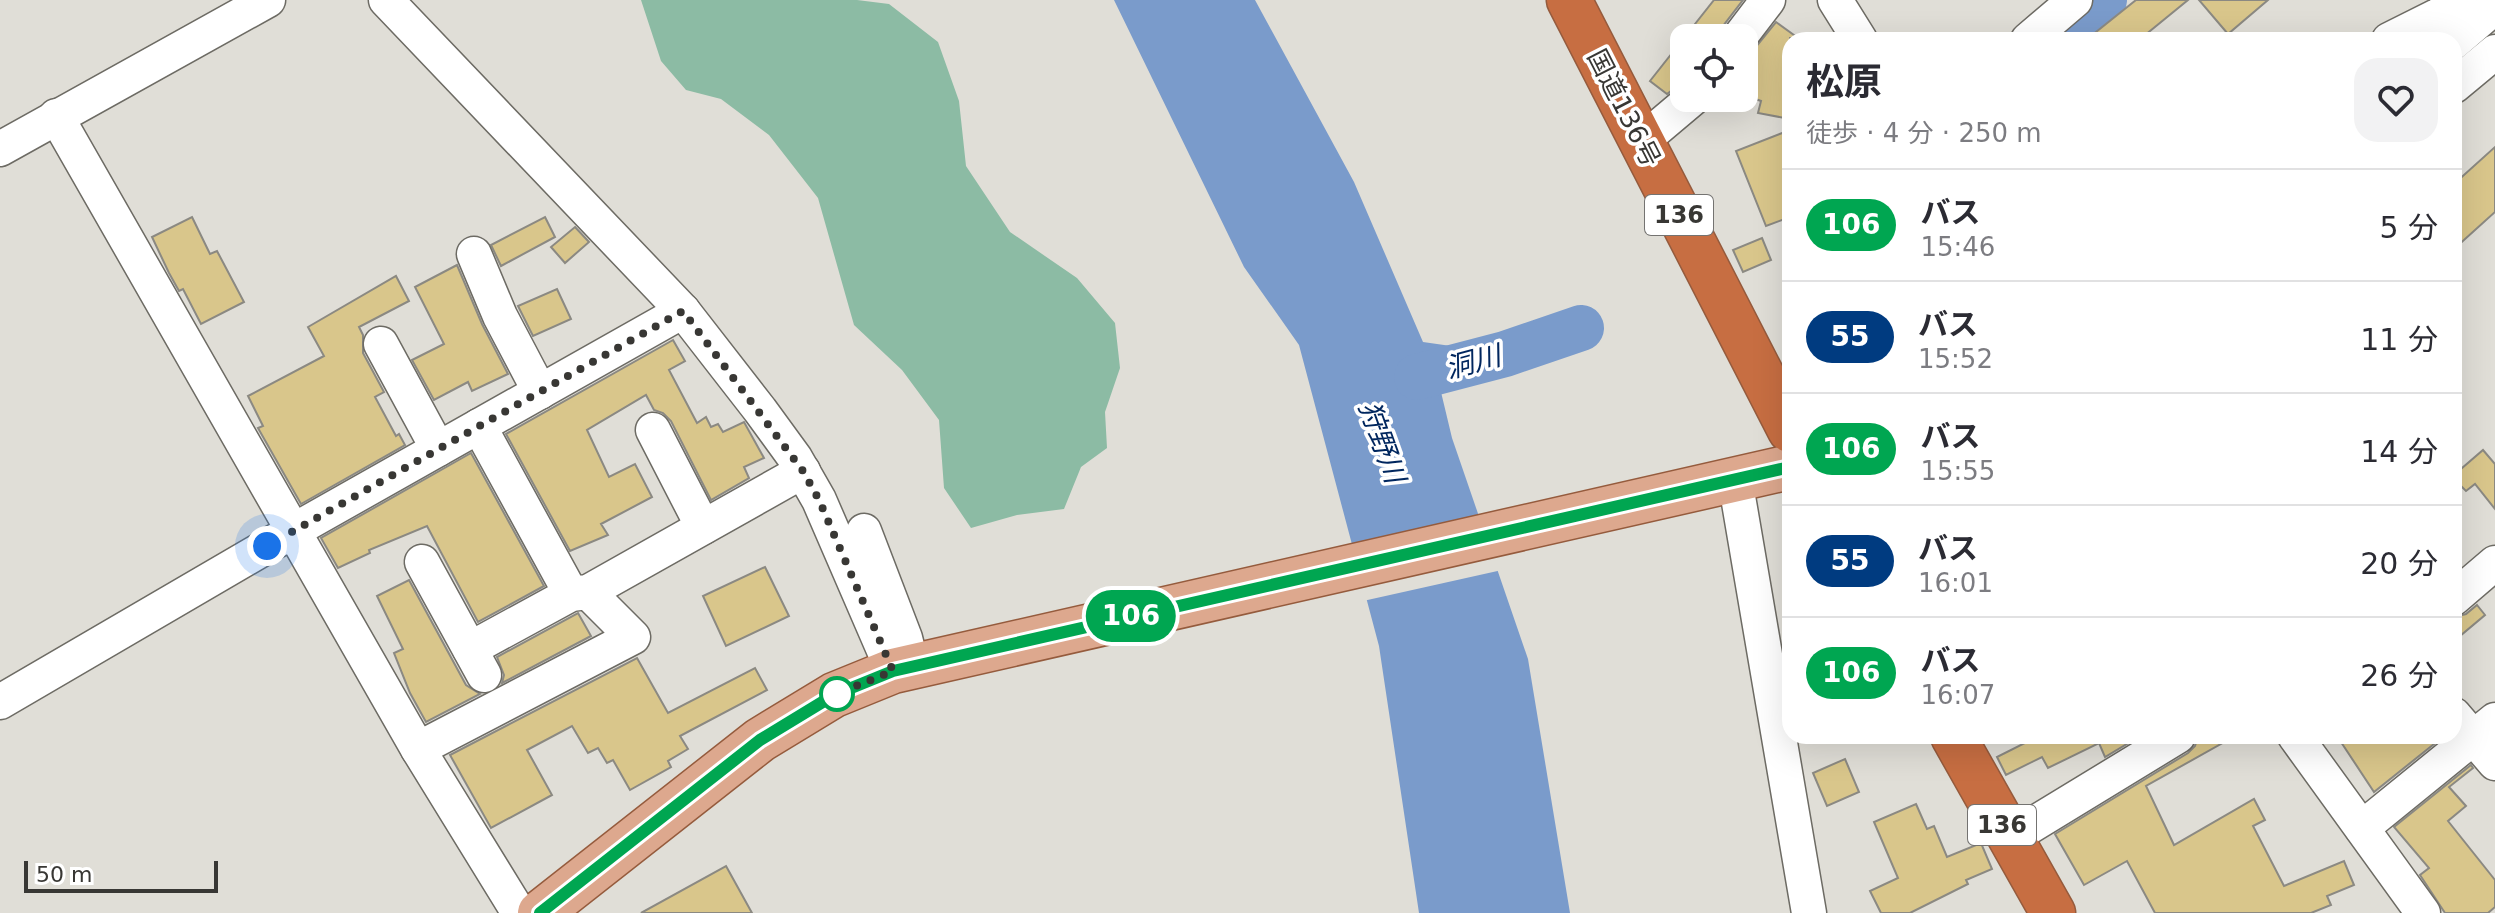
<!DOCTYPE html>
<html lang="ja">
<meta charset="utf-8">
<style>
body{margin:0;font-family:"DejaVu Sans","Noto Sans JP",sans-serif;background:#f2f2f3;color:#2b2b33;height:100vh;display:flex;flex-direction:column;font-size:30px;white-space:nowrap}
*{box-sizing:border-box;margin:0}
p{font-size:26px;color:#7c7c81}
.icon{flex:none;width:44px;height:44px;fill:none;stroke:currentColor;stroke-width:2;stroke-linecap:round;stroke-linejoin:round}
.map{position:relative;flex:1;overflow:hidden}
.details{position:absolute;left:1782px;top:32px;width:680px;height:712px;display:flex;flex-direction:column;background:#fff;border-radius:24px;box-shadow:0 8px 32px #0002}
.details>*{flex:none}
.badge{padding:0 16px;border-radius:26px;font-size:28px;line-height:52px}
.buttons{position:absolute;left:1670px;top:24px;display:grid;gap:16px}
.buttons a{display:grid;place-items:center;width:88px;height:88px;border-radius:16px;background:#fff;box-shadow:0 8px 32px #0002;font-size:40px}
.scale{position:absolute;left:24px;bottom:20px;width:194px;box-sizing:border-box;padding-left:8px;border:4px solid #383734;border-top:0;font-size:22px;line-height:28px;white-space:nowrap;color:#383734;-webkit-text-stroke:6px #fff;paint-order:stroke}
.you{position:absolute;width:40px;height:40px;margin:-20px;border:6px solid #fff;border-radius:50%;background:#1a73e8;box-shadow:0 0 0 12px #1a73e833}
.map>.badge{position:absolute;translate:-50% -50%;box-shadow:0 0 0 4px #fff}
.round{display:grid;place-items:center;flex:none;width:84px;height:84px;border-radius:24px;background:#f2f2f3}
.headline{display:flex;align-items:center;justify-content:space-between;height:136px;padding:0 24px}
h1{font-size:38px;font-weight:700;line-height:60px}
ul{padding:0;list-style:none}
li{display:flex;align-items:center;gap:24px;height:112px;padding:0 24px;border-top:2px solid #e1e1e2}
li div{flex:1}
li b{display:block;font-size:30px}
li em{font-style:normal}
li .badge{min-width:88px;font-weight:700;text-align:center}
.map>svg:first-child{display:block}
</style>
<div class="map">
<svg width="2495" height="913" viewBox="0 0 2495 913">
<rect width="100%" height="100%" fill="#e0ded7"/>
<path fill="#8cbba4" d="M 641,0 L 857,0 L 889,4 L 938,42 L 959,101 L 966,166 L 1010,232 L 1077,278 L 1115,323 L 1120,368 L 1105,412 L 1107,448 L 1081,467 L 1064,509 L 1017,515 L 971,528 L 944,488 L 939,420 L 902,370 L 854,325 L 818,198 L 769,135 L 721,99 L 686,90 L 661,61 Z"/>
<path fill="#7a9bcb" d="M 1114,0 L 1255,0 L 1354,182 L 1423,342 L 1472,349 L 1477,367 L 1441,392 L 1452,438 L 1528,659 L 1570,913 L 1419,913 L 1379,646 L 1299,345 L 1244,267 Z"/>
<path fill="#e0ded7" d="M 1497,556 L 1502,570 L 1363,601 L 1359,587 Z"/>
<g fill="none" stroke-linecap="round" stroke-linejoin="round">
<g stroke="#7a9bcb" stroke-width="46">
<path d="M 2057,40 L 2104,0"/>
<path d="M 1417,377 L 1505,354 L 1581,328"/>
</g>
</g>
<g fill="#d9c68b" stroke="#8b8982" stroke-width="2">
<path d="M 1714,0 L 1743,0 L 1723,26 L 1719,38 L 1684,38 L 1684,81 L 1667,94 L 1650,81 Z"/>
<path d="M 2136,0 L 2188,0 L 2139,40 L 2086,40 Z"/>
<path d="M 2199,0 L 2268,0 L 2228,34 Z"/>
<path d="M 1776,22 L 1798,38 L 1790,38 L 1790,119 L 1758,113 L 1761,101 L 1744,95 L 1744,72 L 1750,54 Z"/>
<path d="M 1790,130 L 1790,217 L 1766,226 L 1736,151 Z"/>
<path d="M 2495,147 L 2495,212 L 2454,249 L 2454,184 Z"/>
<path d="M 192,217 L 210,254 L 217,251 L 244,302 L 201,324 L 183,289 L 179,291 L 169,273 L 152,237 Z"/>
<path d="M 545,217 L 555,237 L 501,266 L 491,245 Z"/>
<path d="M 575,227 L 589,242 L 565,263 L 551,247 Z"/>
<path d="M 1762,238 L 1771,260 L 1743,272 L 1733,250 Z"/>
<path d="M 457,265 L 482,324 L 508,374 L 472,391 L 468,382 L 434,400 L 412,360 L 444,344 L 415,287 Z"/>
<path d="M 396,276 L 409,301 L 359,327 L 363,335 L 363,353 L 384,392 L 375,397 L 396,436 L 399,434 L 405,445 L 301,504 L 258,428 L 263,426 L 248,396 L 324,356 L 308,327 Z"/>
<path d="M 557,289 L 571,319 L 533,336 L 518,306 Z"/>
<path d="M 673,340 L 685,361 L 669,370 L 697,423 L 706,417 L 711,427 L 718,424 L 723,432 L 744,422 L 764,458 L 744,467 L 749,478 L 711,500 L 671,421 L 663,413 L 654,410 L 646,395 L 587,430 L 609,477 L 635,464 L 652,497 L 601,524 L 608,535 L 570,551 L 506,434 Z"/>
<path d="M 2483,450 L 2495,464 L 2495,509 L 2475,484 L 2466,491 L 2454,479 L 2454,475 Z"/>
<path d="M 471,453 L 544,586 L 478,622 L 427,526 L 369,550 L 370,553 L 338,568 L 321,538 Z"/>
<path d="M 765,567 L 789,616 L 726,646 L 703,596 Z"/>
<path d="M 409,580 L 466,685 L 480,694 L 426,722 L 410,693 L 394,653 L 403,649 L 377,596 Z"/>
<path d="M 2477,605 L 2485,615 L 2454,641 L 2454,617 L 2466,614 Z"/>
<path d="M 578,613 L 591,636 L 502,683 L 504,675 L 497,657 Z"/>
<path d="M 637,658 L 668,713 L 755,668 L 767,690 L 680,736 L 688,749 L 668,761 L 671,767 L 630,790 L 613,760 L 607,763 L 598,748 L 588,753 L 572,726 L 527,750 L 552,795 L 491,828 L 450,755 Z"/>
<path d="M 2032,736 L 2140,736 L 2105,757 L 2099,743 L 2048,768 L 2042,757 L 2006,775 L 1997,757 L 2033,739 Z"/>
<path d="M 2198,736 L 2235,736 L 2146,786 L 2174,845 L 2254,799 L 2265,820 L 2253,826 L 2284,886 L 2344,861 L 2354,885 L 2327,896 L 2331,905 L 2311,913 L 2155,913 L 2127,861 L 2084,885 L 2055,834 L 2188,753 L 2195,746 Z"/>
<path d="M 2337,736 L 2444,736 L 2374,792 Z"/>
<path d="M 1845,759 L 1859,792 L 1827,806 L 1813,773 Z"/>
<path d="M 2471,765 L 2473,768 L 2449,787 L 2466,806 L 2448,821 L 2495,880 L 2495,907 L 2488,913 L 2445,913 L 2420,875 L 2429,868 L 2394,827 Z"/>
<path d="M 1916,804 L 1927,829 L 1934,826 L 1947,857 L 1981,843 L 1992,869 L 1966,880 L 1968,884 L 1910,913 L 1881,913 L 1870,891 L 1898,878 L 1874,822 Z"/>
<path d="M 726,866 L 752,913 L 641,913 Z"/>
</g>
<g fill="none" stroke-linecap="round" stroke-linejoin="round">
<defs>
<g id="minor">
<path d="M 386,0 L 683,311 L 760,410 L 795,458 L 819,500 L 893,671"/>
<path d="M 1835,0 L 1860,40"/>
<path d="M 1739,38 L 1768,0"/>
<path d="M 2028,40 L 2075,0"/>
<path d="M 2389,40 L 2439,15 L 2460,0"/>
<path d="M 2454,42 L 2495,7"/>
<path d="M 2454,86 L 2495,52"/>
<path d="M 56,116 L 418,749 L 519,913"/>
<path d="M 1642,141 L 1693,98"/>
<path d="M 0,149 L 268,0"/>
<path d="M 474,254 L 500,316 L 540,392"/>
<path d="M 381,344 L 438,449"/>
<path d="M 479,426 L 571,594"/>
<path d="M 653,430 L 703,527"/>
<path d="M 1735,479 L 1809,913"/>
<path d="M 864,531 L 905,638 L 912,666"/>
<path d="M 422,562 L 484,675"/>
<path d="M 2454,598 L 2495,563"/>
<path d="M 470,649 L 571,594 L 588,592 L 803,471"/>
<path d="M 0,702 L 293,531 L 683,311"/>
<path d="M 2454,715 L 2495,763"/>
<path d="M 2295,736 L 2423,913"/>
<path d="M 418,749 L 633,637 L 588,592"/>
<path d="M 2362,828 L 2495,720"/>
<path d="M 2009,839 L 2178,736"/>
</g>
<path id="major" d="M 540,913 L 760,740 L 834,695 L 893,671 L 1790,467"/>
<g id="highway">
<path d="M 1569,0 L 1790,430"/>
<path d="M 1953,736 L 2053,913"/>
</g>
</defs>
<use href="#minor" stroke="#6d6b64" stroke-width="37"/>
<use href="#major" stroke="#955b3d" stroke-width="47"/>
<use href="#highway" stroke="#955b3d" stroke-width="47"/>
<use href="#minor" stroke="#fff" stroke-width="34"/>
<use href="#major" stroke="#dda88e" stroke-width="44"/>
<use href="#highway" stroke="#c76e42" stroke-width="44"/>
</g>
<g fill="none" stroke-linecap="round" stroke-linejoin="round">
<defs>
<path id="line" d="M 540,913 L 760,740 L 834,695 L 893,671 L 1790,467"/>
</defs>
<use href="#line" stroke="#fff" stroke-width="18"/>
<use href="#line" stroke="#00a651" stroke-width="12"/>
<path stroke="#383734" stroke-width="8" stroke-dasharray="0 14.4" d="M 267,546 L 683,311 L 803,471 L 819,500 L 893,671 L 834,695 L 837,694"/>
</g>
<circle fill="#fff" stroke="#00a651" stroke-width="4" cx="837" cy="694" r="16"/>
<g text-anchor="middle" dominant-baseline="central" stroke-width="7" stroke-linejoin="round" paint-order="stroke">
<g fill="#fff" stroke="#747371" stroke-width="2">
<rect x="1645" y="195" width="68" height="40" rx="6"/>
<rect x="1968" y="805" width="68" height="40" rx="6"/>
</g>
<g font-size="24" font-weight="bold" fill="#383734">
<text x="1679" y="215">136</text>
<text x="2002" y="825">136</text>
</g>
<g font-size="26" fill="#383734" stroke="#fff">
<text transform="translate(1624 108) rotate(63)">国道136号</text>
</g>
<g font-size="28" font-style="italic" fill="#00265e" stroke="#fff">
<text transform="translate(1473 362) rotate(-15)">洞川</text>
<text transform="translate(1382 442) rotate(70)">狩野川</text>
</g>
</g>
</svg>
<div class="buttons">
<a><svg class="icon" aria-label="locate" viewBox="0 0 24 24"><circle cx="12" cy="12" r="6"/><path d="M12 2v4M12 18v4M2 12h4M18 12h4"/></svg></a>
</div>
<div class="scale">50 m</div>
<div class="you" style="left:267px;top:546px"></div>
<b class="badge" style="left:1131px;top:616px;background:#00a651;color:#fff">106</b>
<section class="details">
<div class="headline"><div><h1>松原</h1><p>徒歩 · 4 分 · 250 m</p></div><a class="round"><svg class="icon" aria-label="heart" viewBox="0 0 24 24"><path d="M12 20l-8-8c-3-5 5-10 8-4 3-6 11-1 8 4z"/></svg></a></div>
<ul>
<li><span class="badge" style="background:#00a651;color:#fff">106</span><div><b>バス</b><p>15:46</p></div><em>5 分</em></li>
<li><span class="badge" style="background:#003b80;color:#fff">55</span><div><b>バス</b><p>15:52</p></div><em>11 分</em></li>
<li><span class="badge" style="background:#00a651;color:#fff">106</span><div><b>バス</b><p>15:55</p></div><em>14 分</em></li>
<li><span class="badge" style="background:#003b80;color:#fff">55</span><div><b>バス</b><p>16:01</p></div><em>20 分</em></li>
<li><span class="badge" style="background:#00a651;color:#fff">106</span><div><b>バス</b><p>16:07</p></div><em>26 分</em></li>
</ul>
</section>
</div>
